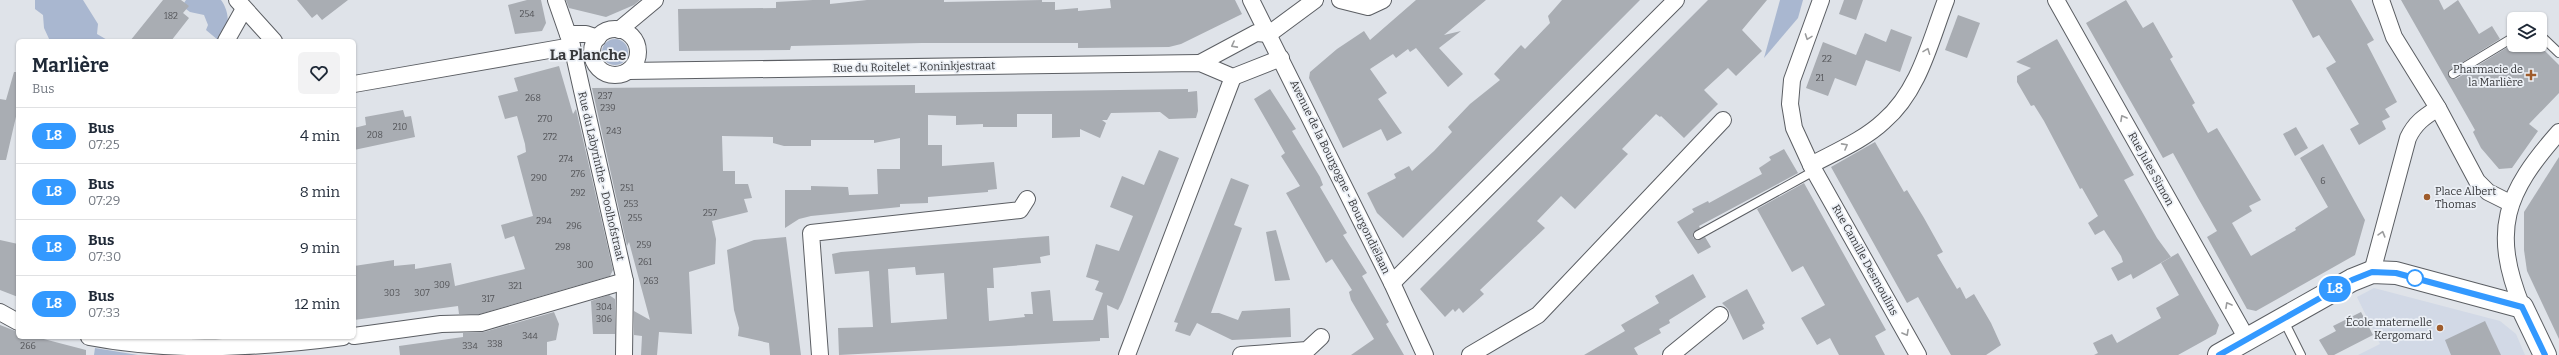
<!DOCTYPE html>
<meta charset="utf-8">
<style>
body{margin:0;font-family:Bitter,serif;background:#f2f2f3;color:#1f2937;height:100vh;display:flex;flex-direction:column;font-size:15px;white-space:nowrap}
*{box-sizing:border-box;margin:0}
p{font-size:13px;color:#747a83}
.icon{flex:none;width:22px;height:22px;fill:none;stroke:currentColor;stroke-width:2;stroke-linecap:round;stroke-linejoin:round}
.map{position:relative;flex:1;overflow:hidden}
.panel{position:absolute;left:16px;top:39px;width:340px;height:300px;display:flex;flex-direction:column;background:#fff;border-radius:6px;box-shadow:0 1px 3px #0004}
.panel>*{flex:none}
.badge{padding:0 8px;border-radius:13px;font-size:14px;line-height:26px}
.tools{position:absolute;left:2507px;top:12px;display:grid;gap:8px}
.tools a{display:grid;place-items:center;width:40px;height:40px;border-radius:6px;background:#fff;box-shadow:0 1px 3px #0004;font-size:20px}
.map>.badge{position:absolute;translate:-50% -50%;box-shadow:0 0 0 2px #fff}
.round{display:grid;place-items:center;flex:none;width:42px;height:42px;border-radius:6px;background:#f2f2f3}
.headline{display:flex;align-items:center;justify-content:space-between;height:68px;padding:0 16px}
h1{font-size:19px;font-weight:700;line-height:30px}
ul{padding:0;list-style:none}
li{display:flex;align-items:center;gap:12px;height:56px;padding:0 16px;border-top:1px solid #e0e1e3}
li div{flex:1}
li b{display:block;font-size:15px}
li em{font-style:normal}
li .badge{min-width:44px;font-weight:700;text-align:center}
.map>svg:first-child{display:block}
</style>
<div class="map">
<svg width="2559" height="355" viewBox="0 0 2559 355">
<rect width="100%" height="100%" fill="#dfe3e9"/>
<path fill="#d2d9e6" d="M 2374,288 L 2500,321 L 2516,334 L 2525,355 L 2358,355 L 2380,344 L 2357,297 Z"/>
<g fill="#a9b7d0">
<path d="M 35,0 L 83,0 L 98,24 L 97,34 L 109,41 L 50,41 L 44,28 L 43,15 L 35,9 Z"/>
<path d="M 186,0 L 221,0 C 230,12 231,31 218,40 L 206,30 L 208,25 L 204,15 L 190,12 L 182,6 Z"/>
<path d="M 1780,0 L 1803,0 L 1798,18 L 1764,58 Z"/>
<circle cx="615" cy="52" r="13"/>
<path d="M 95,348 L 138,355 L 94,355 Z"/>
</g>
<g fill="#a9adb3" fill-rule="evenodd">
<path d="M 163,0 L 181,0 L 189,6 L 183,13 L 189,18 L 171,41 L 130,41 Z"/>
<path d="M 297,0 L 348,0 L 322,20 L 317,14 L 312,18 Z"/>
<path d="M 527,0 L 541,0 L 546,23 L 542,31 L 515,34 L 508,5 Z"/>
<path d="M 566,0 L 640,0 L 634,5 L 606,17 L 569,8 Z"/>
<path d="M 813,0 L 830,0 L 830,4 L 867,0 L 944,0 L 944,2 L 1042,0 L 1042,2 L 1055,2 L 1055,10 L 1078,8 L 1078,11 L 1111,8 L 1110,0 L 1235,0 L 1242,14 L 1181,44 L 1169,47 L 1078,48 L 1078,43 L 922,43 L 791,46 L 790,50 L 679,51 L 678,9 L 776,8 L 776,2 Z"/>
<path d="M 1416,0 L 1486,0 L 1444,35 L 1461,31 L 1439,48 L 1463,74 L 1448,87 L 1416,48 L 1410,52 L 1408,49 L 1396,58 L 1393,54 L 1370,69 L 1387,93 L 1378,99 L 1402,133 L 1387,141 L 1381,129 L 1343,148 L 1309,78 L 1310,72 L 1337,49 L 1364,31 L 1370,40 Z"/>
<path d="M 1562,0 L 1640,0 L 1403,238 L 1377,213 L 1367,193 L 1396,178 L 1394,174 L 1409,166 L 1412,171 L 1434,151 L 1452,132 L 1448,127 L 1470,104 L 1500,80 L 1494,74 L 1521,45 L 1525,49 L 1550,23 L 1548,16 Z"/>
<path d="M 1708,0 L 1767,0 L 1742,30 L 1762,51 L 1736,76 L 1728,68 L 1704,90 L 1718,104 L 1684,138 L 1661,116 L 1660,117 L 1656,114 L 1622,149 L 1628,154 L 1575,209 L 1561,196 L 1537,221 L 1545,228 L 1480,290 L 1484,294 L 1463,313 L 1459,308 L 1455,312 L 1453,309 L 1445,317 L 1420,289 Z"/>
<path d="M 1844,0 L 1863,0 L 1856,20 L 1839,14 Z"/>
<path d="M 2126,0 L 2143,28 L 2153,22 L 2173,57 L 2170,59 L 2195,103 L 2192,105 L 2208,133 L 2217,128 L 2261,200 L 2249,206 L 2252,211 L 2232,223 L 2251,256 L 2296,230 L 2295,228 L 2328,207 L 2300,158 L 2323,144 L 2365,220 L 2355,255 L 2256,311 L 2247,309 L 2207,237 L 2217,231 L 2198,198 L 2173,153 L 2163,158 L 2086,23 Z"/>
<path d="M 2292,0 L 2351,0 L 2374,40 L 2367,44 L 2397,102 L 2385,109 L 2390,117 L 2382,121 L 2386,129 L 2359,145 L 2350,129 L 2359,124 L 2326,68 L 2336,62 L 2319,35 L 2313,38 Z"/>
<path d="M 2401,0 L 2439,0 L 2444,10 L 2458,0 L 2479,34 L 2492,26 L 2500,39 L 2450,70 L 2448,75 L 2451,79 L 2456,79 L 2511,45 L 2539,45 L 2559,65 L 2559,93 L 2529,124 L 2538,131 L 2512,168 L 2499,169 L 2481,148 L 2473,132 L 2475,130 Z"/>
<path d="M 1958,15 L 1980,23 L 1967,58 L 1945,50 Z"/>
<path d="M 1891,29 L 1912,37 L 1900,72 L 1866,60 L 1856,86 L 1835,78 L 1828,96 L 1806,88 L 1823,42 L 1856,55 L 1865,33 L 1886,42 Z"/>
<path d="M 2057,39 L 2134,175 L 2124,180 L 2157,238 L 2171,257 L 2133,279 L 2131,274 L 2118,281 L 2111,268 L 2123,262 L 2121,256 L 2104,230 L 2095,235 L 2088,223 L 2098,216 L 2082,188 L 2080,189 L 2044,121 L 2034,105 L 2031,106 L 2017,82 L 2017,76 L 2031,68 L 2016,62 Z"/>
<path d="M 559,66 L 573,114 L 576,109 L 613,270 L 610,276 L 480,314 L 459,314 L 458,306 L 354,320 L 354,266 L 394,260 L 394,266 L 415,264 L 415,269 L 451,263 L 455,286 L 525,269 L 514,236 L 505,239 L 501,225 L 533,216 L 517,156 L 526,152 L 525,144 L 517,116 L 505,119 L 498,96 L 518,91 L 514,78 Z"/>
<path d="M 14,72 L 18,72 L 18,108 L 6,160 L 0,160 L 0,99 L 6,100 Z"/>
<path d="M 915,85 L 915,93 L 1188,89 L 1188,92 L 1197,91 L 1198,111 L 1196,118 L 1169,119 L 1160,112 L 1111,113 L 1107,120 L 1102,120 L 1106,123 L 1100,138 L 1080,129 L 1080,137 L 1052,138 L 1052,114 L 1017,114 L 1017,127 L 983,127 L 983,124 L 956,125 L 956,116 L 928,115 L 928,145 L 942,145 L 942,166 L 994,162 L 997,189 L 988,190 L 988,192 L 928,197 L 928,203 L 900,204 L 900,207 L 811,216 L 799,219 L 785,228 L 785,190 L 811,190 L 811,186 L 848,187 L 849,195 L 878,194 L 877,169 L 900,169 L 900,138 L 874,143 L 874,140 L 811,140 L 811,146 L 784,146 L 773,143 L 773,137 L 722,136 L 723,171 L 735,171 L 735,184 L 748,184 L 752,198 L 744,199 L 748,212 L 712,221 L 716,239 L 715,264 L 689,272 L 692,334 L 659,332 L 657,355 L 641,355 L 642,336 L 634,335 L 634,311 L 650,320 L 629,242 L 627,246 L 592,88 Z"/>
<path d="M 1270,89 L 1296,129 L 1292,131 L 1320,177 L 1323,185 L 1320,187 L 1347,233 L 1343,235 L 1367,273 L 1362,276 L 1389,322 L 1386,324 L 1404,355 L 1351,355 L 1374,339 L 1351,300 L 1349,292 L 1352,290 L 1332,259 L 1326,263 L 1286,193 L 1300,186 L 1281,156 L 1285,153 L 1254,99 Z"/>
<path d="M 403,110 L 405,117 L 411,116 L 415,137 L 354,150 L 354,128 L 366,125 L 365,117 Z"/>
<path d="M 2296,127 L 2308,148 L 2295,156 L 2283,134 Z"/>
<path d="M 1875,142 L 1904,192 L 1907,190 L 1924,218 L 1943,252 L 1937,255 L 1957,289 L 1960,287 L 1966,299 L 1974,294 L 1991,323 L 2001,345 L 1986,355 L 1951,355 L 1918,297 L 1907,303 L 1831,167 Z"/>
<path d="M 1784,149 L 1798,173 L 1699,226 L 1700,228 L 1693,233 L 1693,238 L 1698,240 L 1705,237 L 1711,247 L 1698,254 L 1677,222 L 1694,212 L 1692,209 L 1708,201 L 1709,203 L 1762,174 L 1759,168 L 1771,160 L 1769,157 Z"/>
<path d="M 1159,150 L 1179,158 L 1122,302 L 1118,310 L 1107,305 L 1109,338 L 1100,338 L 1100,341 L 839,355 L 838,328 L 873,327 L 869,271 L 835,274 L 832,254 L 841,252 L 1049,236 L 1050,255 L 1040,257 L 1041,263 L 993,268 L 994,288 L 987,288 L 989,321 L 1025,317 L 1024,314 L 1033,314 L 1031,292 L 1050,290 L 1053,321 L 1093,320 L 1103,293 L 1095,290 L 1099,281 L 1086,277 L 1096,244 L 1119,251 L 1133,216 L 1110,207 L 1122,176 L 1144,185 ZM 915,267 L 916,275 L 944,273 L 947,319 L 891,323 L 888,269 Z"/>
<path d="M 2559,157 L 2559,339 L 2527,271 L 2524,250 L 2524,212 Z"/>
<path d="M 1231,178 L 1249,185 L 1234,225 L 1242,228 L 1241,231 L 1211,313 L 1219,313 L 1238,320 L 1242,311 L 1290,308 L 1291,337 L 1232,340 L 1197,323 L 1190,336 L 1175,331 L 1178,323 L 1174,322 Z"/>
<path d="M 1804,183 L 1886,330 L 1875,336 L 1885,355 L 1839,355 L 1830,338 L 1817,345 L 1801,318 L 1825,305 L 1803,266 L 1792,272 L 1757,209 Z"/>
<path d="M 1276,230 L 1290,280 L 1275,281 L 1266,232 Z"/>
<path d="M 786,237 L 801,355 L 770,355 L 769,343 L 738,336 L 739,328 L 734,310 L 727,250 L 754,240 Z"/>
<path d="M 0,240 L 18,244 L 18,297 L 0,290 Z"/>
<path d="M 2178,253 L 2219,325 L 2216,334 L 2178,355 L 2094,355 L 2098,353 L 2093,343 L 2112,334 L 2117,343 L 2161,318 L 2156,308 L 2179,295 L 2161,263 Z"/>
<path d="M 1693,274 L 1706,297 L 1669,320 L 1670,323 L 1659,329 L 1661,333 L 1634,348 L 1638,355 L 1584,355 L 1625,331 L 1621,325 L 1659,303 L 1655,296 Z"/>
<path d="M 1747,289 L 1765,323 L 1762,325 L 1764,329 L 1743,340 L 1728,309 L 1722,303 Z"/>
<path d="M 609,295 L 615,299 L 615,334 L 593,334 L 591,301 Z"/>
<path d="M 554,312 L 559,324 L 556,340 L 547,342 L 547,355 L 400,355 L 399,346 L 463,337 L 463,333 L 484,332 Z"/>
<path d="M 2361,312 L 2373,335 L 2334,355 L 2328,355 L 2319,340 L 2336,331 L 2333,326 Z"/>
<path d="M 2485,321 L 2501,355 L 2451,355 L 2445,340 Z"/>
<path d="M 0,325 L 18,332 L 18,337 L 36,337 L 86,350 L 86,355 L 0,355 Z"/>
</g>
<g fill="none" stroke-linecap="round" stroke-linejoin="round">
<defs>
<g id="lane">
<path d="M 2540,35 L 2559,53"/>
<path d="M 2453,74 L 2514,37"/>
<path d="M 1698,235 L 1814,171"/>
<path d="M 2283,319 L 2301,355"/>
</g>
<g id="street">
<path d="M 237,0 L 274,41"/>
<path d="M 556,0 L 572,46 L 625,281 L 624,355"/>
<path d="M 1251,0 L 1392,283 L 1425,355"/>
<path d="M 1340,0 L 1368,7 L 1383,0"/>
<path d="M 1821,0 L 1792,80 L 1790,104 L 1794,128 L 1811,165 L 1918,355"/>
<path d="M 2056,0 L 2247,339"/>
<path d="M 2381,0 L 2394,37 L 2438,108 L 2477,181 L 2488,192 L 2510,203"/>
<circle cx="615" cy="52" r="23"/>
<path d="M 619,30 L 655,0"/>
<path d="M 568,34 L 586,34 L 598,38"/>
<path d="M 226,41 L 244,9"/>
<path d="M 1200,63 L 1256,33 L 1269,34 L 1315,0"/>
<path d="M 628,71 L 1200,63 L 1233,77 L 1281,58"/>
<path d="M 354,84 L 572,46"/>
<path d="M 1811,165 C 1835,152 1864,140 1884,121 C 1919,91 1930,42 1946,0"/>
<path d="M 2372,272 L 2408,138 C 2415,123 2424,117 2438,108"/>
<path d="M 1392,283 L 1676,0"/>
<path d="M 2522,307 C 2491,230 2505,193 2559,132"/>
<path d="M 0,312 L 18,322"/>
<path d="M 354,336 L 441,324 L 481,323 L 625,281"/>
<path d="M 89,337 C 172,353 260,348 343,337"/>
<path d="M 820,355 L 811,233 L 1020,210 L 1027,199"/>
<path d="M 1127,355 L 1233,77"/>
<path d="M 1241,355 L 1307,350 L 1321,337"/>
<path d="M 1470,355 L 1538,315 L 1723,120"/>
<path d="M 1671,355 L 1720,315"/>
</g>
<path id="secondary" d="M 2219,355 L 2352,280 L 2372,272 L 2396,273 L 2522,307 L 2545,355"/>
</defs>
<use href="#lane" stroke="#5b5e63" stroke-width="10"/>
<use href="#street" stroke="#5b5e63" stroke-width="18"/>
<use href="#secondary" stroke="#5b5e63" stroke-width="24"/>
<use href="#lane" stroke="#fff" stroke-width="8"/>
<use href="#street" stroke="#fff" stroke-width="16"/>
<use href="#secondary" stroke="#fff" stroke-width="22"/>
</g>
<defs><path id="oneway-chevron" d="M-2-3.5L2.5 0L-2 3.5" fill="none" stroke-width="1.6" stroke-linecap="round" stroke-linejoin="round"/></defs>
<g stroke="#9b9c9d">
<use href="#oneway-chevron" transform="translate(1808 37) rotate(110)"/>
<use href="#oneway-chevron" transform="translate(1234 45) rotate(152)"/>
<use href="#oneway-chevron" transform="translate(1927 51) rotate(-69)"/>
<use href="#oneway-chevron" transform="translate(2123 118) rotate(-119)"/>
<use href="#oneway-chevron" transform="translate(1845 146) rotate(-29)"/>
<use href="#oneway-chevron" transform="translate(2382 234) rotate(-74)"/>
<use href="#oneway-chevron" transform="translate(2228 305) rotate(-119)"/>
<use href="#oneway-chevron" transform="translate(1906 333) rotate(61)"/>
</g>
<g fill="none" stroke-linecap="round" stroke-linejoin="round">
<defs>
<path id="line" d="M 2219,355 L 2352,280 L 2372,272 L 2396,273 L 2522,307 L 2545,355"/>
</defs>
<use href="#line" stroke="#fff" stroke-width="9"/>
<use href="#line" stroke="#39f" stroke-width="6"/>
</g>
<g fill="#9f5c2c" stroke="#ecf0f6" stroke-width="1.5">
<path d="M2529 69h4v4h4v4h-4v4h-4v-4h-4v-4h4z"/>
<circle cx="2427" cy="197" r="4"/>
<circle cx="2440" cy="328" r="4"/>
</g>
<circle fill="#fff" stroke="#39f" stroke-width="2" cx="2415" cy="278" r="8"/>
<g text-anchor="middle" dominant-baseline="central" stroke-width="3.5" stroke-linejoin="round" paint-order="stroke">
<g font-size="9" fill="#545559">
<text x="527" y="14">254</text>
<text x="171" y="16">182</text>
<text x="1827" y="59">22</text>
<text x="1820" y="78">21</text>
<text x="605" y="96">237</text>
<text x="533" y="98">268</text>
<text x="608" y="108">239</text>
<text x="545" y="119">270</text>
<text x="400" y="127">210</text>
<text x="614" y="131">243</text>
<text x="375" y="135">208</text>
<text x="550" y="137">272</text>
<text x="566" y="159">274</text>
<text x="578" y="174">276</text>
<text x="539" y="178">290</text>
<text x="2323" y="181">6</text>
<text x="627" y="188">251</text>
<text x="578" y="193">292</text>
<text x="631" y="204">253</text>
<text x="710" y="213">257</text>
<text x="635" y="218">255</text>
<text x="544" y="221">294</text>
<text x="574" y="226">296</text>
<text x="644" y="245">259</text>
<text x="563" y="247">298</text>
<text x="645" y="262">261</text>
<text x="585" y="265">300</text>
<text x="651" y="281">263</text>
<text x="442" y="285">309</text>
<text x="515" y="286">321</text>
<text x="392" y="293">303</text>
<text x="422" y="293">307</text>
<text x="488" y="299">317</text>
<text x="604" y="307">304</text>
<text x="604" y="319">306</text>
<text x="530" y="336">344</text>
<text x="495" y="344">338</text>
<text x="28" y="346">266</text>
<text x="470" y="346">334</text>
</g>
<g font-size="11" fill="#37383b" stroke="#ecf0f6">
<text transform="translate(914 67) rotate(-1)">Rue du Roitelet - Koninkjestraat</text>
<text transform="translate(2151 169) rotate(61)">Rue Jules Simon</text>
<text transform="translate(601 176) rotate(77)">Rue du Labyrinthe - Doolhofstraat</text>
<text transform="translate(1340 177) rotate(64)">Avenue de la Bourgogne - Bourgondiëlaan</text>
<text transform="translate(1865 260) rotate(61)">Rue Camille Desmoulins</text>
</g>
<g font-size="11" fill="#37383b" stroke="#ecf0f6" text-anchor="end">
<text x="2523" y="69">Pharmacie de<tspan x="2523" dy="13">la Marlière</tspan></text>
<text x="2435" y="191" text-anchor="start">Place Albert<tspan x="2435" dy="13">Thomas</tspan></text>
<text x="2432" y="322">École maternelle<tspan x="2432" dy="13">Kergomard</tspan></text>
</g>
<g font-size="15" font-weight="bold" fill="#37383b" stroke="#ecf0f6">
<text x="588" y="55">La Planche</text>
</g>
</g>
</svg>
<div class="tools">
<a><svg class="icon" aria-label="layers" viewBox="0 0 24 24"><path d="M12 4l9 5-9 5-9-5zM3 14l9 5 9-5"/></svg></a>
</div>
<b class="badge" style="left:2335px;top:289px;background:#39f;color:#fff">L8</b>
<section class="panel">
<div class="headline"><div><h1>Marlière</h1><p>Bus</p></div><a class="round"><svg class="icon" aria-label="heart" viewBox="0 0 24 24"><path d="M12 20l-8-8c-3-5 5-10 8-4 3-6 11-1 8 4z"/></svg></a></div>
<ul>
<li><span class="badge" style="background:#39f;color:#fff">L8</span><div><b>Bus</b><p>07:25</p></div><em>4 min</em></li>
<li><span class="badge" style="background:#39f;color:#fff">L8</span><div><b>Bus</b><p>07:29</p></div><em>8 min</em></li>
<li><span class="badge" style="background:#39f;color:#fff">L8</span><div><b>Bus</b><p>07:30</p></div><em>9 min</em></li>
<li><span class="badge" style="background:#39f;color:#fff">L8</span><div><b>Bus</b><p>07:33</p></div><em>12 min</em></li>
</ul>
</section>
</div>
